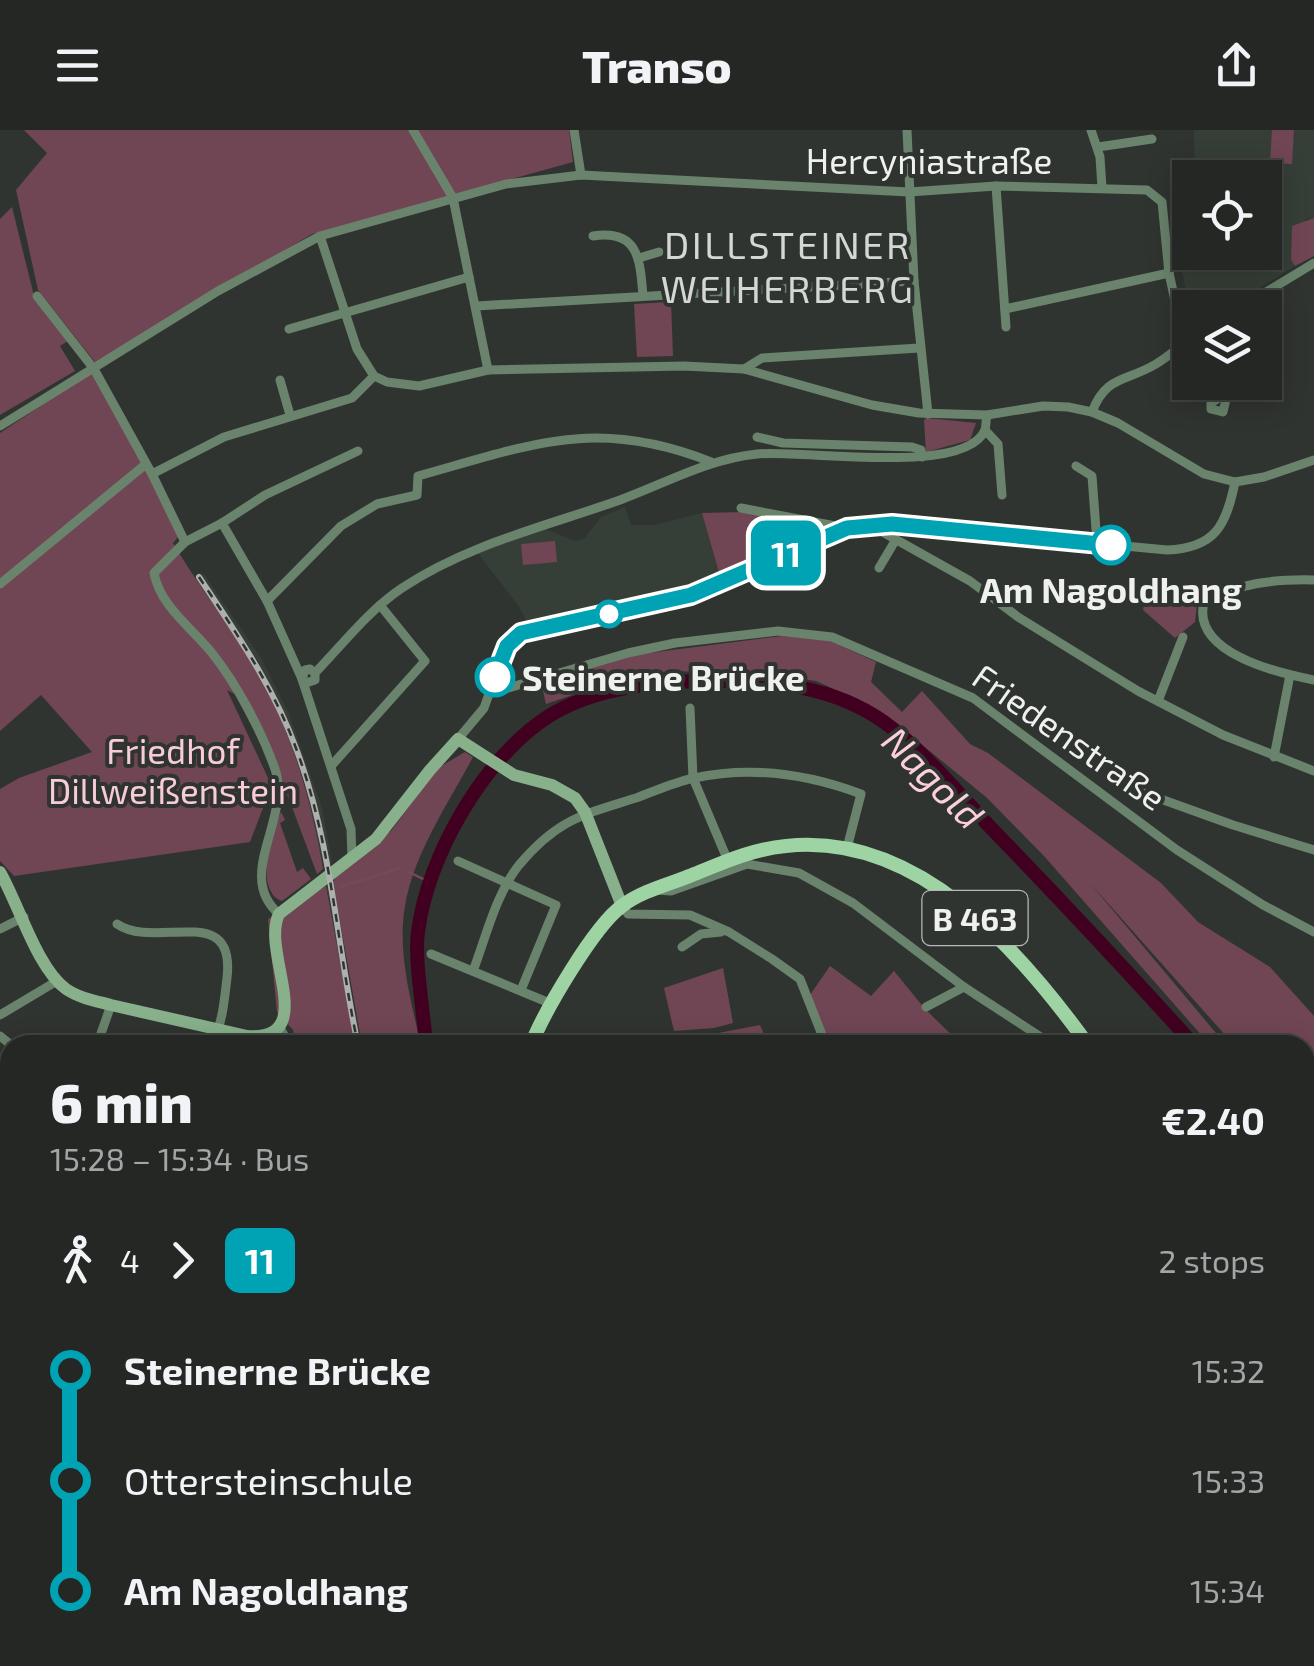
<!DOCTYPE html>
<meta charset="utf-8">
<style>
body{margin:0;font-family:"Exo 2",sans-serif;background:#2c2f2c;color:#f1f3f6;height:100vh;display:flex;flex-direction:column;font-size:38px;white-space:nowrap}
*{box-sizing:border-box;margin:0}
p{font-size:32px;color:#a3a5a6}
.icon{flex:none;width:55px;height:55px;fill:none;stroke:currentColor;stroke-width:2;stroke-linecap:round;stroke-linejoin:round}
.map{position:relative;flex:1;overflow:hidden}
.panel{position:absolute;left:0px;top:905px;width:1315px;height:632px;display:flex;flex-direction:column;background:#242724;border-radius:30px 30px 0 0;box-shadow:0 5px 25px #0003,0 0 0 2px #414441}
.panel>*{flex:none}
.badge{padding:0 20px;border-radius:15px;font-size:35px;line-height:65px}
.controls{position:absolute;left:1172px;top:30px;display:grid;gap:20px}
.controls a{display:grid;place-items:center;width:110px;height:110px;border-radius:0px;background:#242724;box-shadow:0 5px 25px #0003,0 0 0 2px #414441;font-size:50px}
.map>.badge{position:absolute;translate:-50% -50%;box-shadow:0 0 0 5px #fff}
.legs{display:flex;align-items:center;gap:15px;height:110px;padding:0 50px;font-size:32px}
.legs p{margin-inline-start:auto}
.head{display:flex;align-items:center;justify-content:space-between;height:170px;padding:0 50px}
h1{font-size:55px;font-weight:800;line-height:75px}
ul{padding:0 50px;list-style:none}
li{display:flex;align-items:center;gap:35px;height:110px;font-size:38px}
li i{display:grid;place-items:center;width:15px;height:100%;margin:0 12px;background:currentColor}
li i::after{content:'';width:25px;height:25px;margin:-12px;border:8px solid;border-radius:50%;background:#242724}
li p{margin-inline-start:auto}
li:first-child i{background:linear-gradient(#0000 50%,currentColor 0)}
li:last-child i{background:linear-gradient(currentColor 50%,#0000 0)}
header{display:flex;justify-content:space-between;align-items:center;height:130px;padding:0 50px;background:#242724;font-size:45px;font-weight:800}
.map>svg:first-child{display:block}
</style>
<header><svg class="icon" aria-label="menu" viewBox="0 0 24 24"><path d="M4 6h16M4 12h16M4 18h16"/></svg>Transo<svg class="icon" aria-label="share" viewBox="0 0 24 24"><path d="M12 15V3M7 8l5-5 5 5M5 13v7h14v-7"/></svg></header>
<div class="map">
<svg width="1314" height="1536" viewBox="0 0 1314 1536">
<rect width="100%" height="100%" fill="#303430"/>
<g fill="#363f37">
<path d="M 1194,0 L 1314,0 L 1314,88 L 1306,89 L 1291,130 L 1295,136 L 1229,177 L 1190,178 L 1190,183 L 1181,135 L 1177,67 L 1190,68 L 1190,122 L 1265,122 L 1265,48 L 1195,47 Z"/>
<path d="M 625,377 L 631,395 L 653,395 L 702,383 L 720,446 L 665,465 L 527,493 L 520,478 L 477,422 L 546,399 L 575,411 L 584,409 L 601,387 Z"/>
<path d="M 204,444 L 261,528 L 289,584 L 322,678 L 332,733 L 323,739 L 304,651 L 280,587 L 252,532 L 195,450 Z"/>
<path d="M 332,748 L 347,841 L 362,915 L 355,915 L 340,842 L 326,754 Z"/>
<path d="M 1314,1442 L 1314,1536 L 1045,1536 L 1067,1528 L 1305,1528 L 1305,1446 Z"/>
</g>
<g fill="#714654">
<path d="M 24,0 L 569,0 L 573,32 L 312,104 L 95,232 L 38,160 L 16,60 L 47,23 Z"/>
<path d="M 1272,0 L 1294,0 L 1292,34 L 1270,33 Z"/>
<path d="M 12,77 L 34,166 L 68,211 L 60,216 L 75,241 L 0,285 L 0,89 Z"/>
<path d="M 1314,88 L 1314,126 L 1295,136 L 1291,130 L 1292,96 Z"/>
<path d="M 671,172 L 673,226 L 637,227 L 634,174 Z"/>
<path d="M 93,241 L 143,335 L 0,452 L 0,303 Z"/>
<path d="M 927,288 L 976,293 L 970,310 L 926,322 L 924,290 Z"/>
<path d="M 146,338 L 178,407 L 173,413 C 198,456 229,493 254,535 C 291,599 311,668 323,739 L 317,744 L 289,669 L 235,564 L 227,560 L 269,650 L 268,665 L 250,712 L 14,746 L 0,731 L 0,659 L 19,648 L 92,622 L 41,565 L 0,601 L 0,455 Z"/>
<path d="M 743,382 L 831,397 L 803,405 L 720,446 L 702,383 Z"/>
<path d="M 555,411 L 557,432 L 523,435 L 521,414 Z"/>
<path d="M 1207,456 L 1214,462 L 1197,474 L 1195,492 L 1175,508 L 1143,480 L 1147,464 Z"/>
<path d="M 782,506 L 828,510 L 876,532 L 871,552 L 902,582 L 922,561 L 970,614 L 988,623 L 1161,753 L 1198,792 L 1270,837 L 1314,886 L 1314,1027 L 1305,1018 L 1305,915 L 1234,915 L 1090,753 L 1226,915 L 1210,915 L 1044,726 L 986,667 L 915,609 L 856,569 L 816,551 L 778,545 L 676,541 L 622,548 L 546,574 L 541,552 L 633,525 Z"/>
<path d="M 465,622 L 473,627 C 448,674 414,723 405,776 C 397,821 411,872 421,915 L 362,915 L 333,752 L 339,741 L 391,701 L 438,638 Z"/>
<path d="M 281,682 L 285,690 L 280,693 L 297,742 L 303,738 L 311,749 L 282,771 C 254,761 271,703 281,682 Z"/>
<path d="M 326,756 L 355,915 L 297,915 L 293,900 L 277,882 L 268,789 Z"/>
<path d="M 830,836 L 871,866 L 894,841 L 925,879 L 962,915 L 830,915 L 810,865 Z"/>
<path d="M 723,838 L 733,893 L 714,898 L 674,901 L 664,858 Z"/>
<path d="M 760,895 L 769,915 L 682,915 L 687,909 Z"/>
<path d="M 1305,1099 L 1314,1103 L 1314,1202 L 1305,1203 Z"/>
<path d="M 1305,1278 L 1314,1278 L 1314,1442 L 1305,1446 Z"/>
<path d="M 304,1528 L 555,1528 L 558,1536 L 303,1536 Z"/>
<path d="M 848,1528 L 1017,1528 L 1000,1536 L 866,1536 Z"/>
</g>
<g fill="none" stroke-linecap="round" stroke-linejoin="round">
<g stroke="#76485e" stroke-width="2.5">
<path d="M 409,742 L 431,753"/>
<path d="M 340,757 L 400,738"/>
</g>
<g stroke="#420020" stroke-width="14">
<path d="M 426,915 C 424,885 414,829 418,802 C 427,727 484,627 549,586 C 594,558 658,551 710,551 C 771,550 833,556 884,592 C 924,621 958,663 992,699 C 1061,770 1128,842 1194,915"/>
<path d="M 624,1528 L 631,1536"/>
</g>
<g stroke="#69836c" stroke-width="9">
<path d="M 413,0 L 453,68 L 469,147"/>
<path d="M 574,0 L 581,45"/>
<path d="M 907,0 L 914,151 L 928,284"/>
<path d="M 1091,0 L 1100,27 L 1102,58"/>
<path d="M 1098,17 L 1152,9"/>
<path d="M 996,56 L 1006,197"/>
<path d="M 320,106 L 357,219 L 374,246 L 387,252 L 419,256 L 488,240 L 684,236 L 744,239 L 872,275 L 919,283 L 987,285 L 1043,276 L 1068,277 L 1092,282 L 1118,293 L 1204,344 L 1235,352 L 1264,347 L 1314,330"/>
<path d="M 593,106 C 639,99 640,130 643,166"/>
<path d="M 639,128 L 659,122"/>
<path d="M 37,166 L 94,239 L 152,344 L 185,412"/>
<path d="M 476,176 L 914,151"/>
<path d="M 1240,178 L 1314,133"/>
<path d="M 1005,179 L 1169,143"/>
<path d="M 289,199 L 469,147 L 488,240"/>
<path d="M 744,239 L 762,228 L 919,218"/>
<path d="M 280,250 L 290,285"/>
<path d="M 1229,261 L 1211,273 L 1211,279 L 1223,282 L 1230,252"/>
<path d="M 1092,282 C 1106,245 1126,252 1156,234 C 1168,227 1179,217 1190,209"/>
<path d="M 0,296 L 218,161 L 320,106 L 506,54 L 581,45 L 909,62 L 996,56 L 1147,60 L 1162,72 L 1169,143 L 1177,180 L 1189,209"/>
<path d="M 985,300 L 998,314 L 1002,365"/>
<path d="M 757,307 L 783,313 L 912,317 L 921,320 L 922,327"/>
<path d="M 1076,336 L 1092,346 L 1097,413"/>
<path d="M 152,344 L 224,307 L 352,268 L 374,246"/>
<path d="M 741,378 L 846,398"/>
<path d="M 222,393 L 265,365 L 358,321"/>
<path d="M 871,399 L 879,400 L 970,451 L 1018,487 L 1138,561 L 1223,605 L 1314,641"/>
<path d="M 879,438 L 895,411"/>
<path d="M 1314,450 C 1274,449 1239,453 1204,472 C 1191,523 1278,543 1314,550"/>
<path d="M 0,454 L 146,334"/>
<path d="M 267,471 L 341,396 L 377,374 L 417,365 L 418,346 C 530,315 596,286 711,332"/>
<path d="M 315,543 L 310,539 L 305,540 L 302,549 L 306,553 L 315,550 L 315,543 C 342,515 369,480 402,458 C 468,414 547,396 620,370 C 666,353 708,329 757,324 C 801,319 965,347 985,300 C 986,299 986,286 987,285"/>
<path d="M 491,563 L 628,523 L 675,513 L 778,501 L 832,507 L 973,568 L 1177,720 L 1263,775 L 1314,802"/>
<path d="M 1158,571 L 1183,507"/>
<path d="M 690,578 L 693,648 L 728,731"/>
<path d="M 458,609 L 484,578 L 504,522 L 521,503 L 691,465 L 831,403 L 847,398 L 892,394 L 1167,420 C 1215,418 1226,396 1235,352"/>
<path d="M 1274,627 L 1290,545"/>
<path d="M 332,635 L 425,531 L 380,475"/>
<path d="M 1144,663 L 1233,695 L 1314,720"/>
<path d="M 458,731 L 556,775 L 521,860"/>
<path d="M 656,760 L 671,761 L 747,734 L 799,743 L 853,773 L 964,857 L 1053,915"/>
<path d="M 622,776 L 628,784 L 690,785 L 729,802 L 772,829 L 800,849 L 826,915"/>
<path d="M 279,784 C 234,745 292,689 275,639 C 261,600 238,556 212,523 C 191,497 160,476 154,443 L 185,412 L 222,393 L 267,471 L 302,549 L 351,699 L 352,728"/>
<path d="M 117,794 C 156,821 236,770 227,848 C 224,871 223,894 211,915"/>
<path d="M 0,799 L 24,787"/>
<path d="M 682,817 L 701,804 L 721,802"/>
<path d="M 431,824 L 552,874"/>
<path d="M 473,841 C 486,807 496,764 519,735 C 558,689 582,685 636,668 C 655,661 675,652 694,648 C 750,636 808,644 861,664 L 847,718"/>
<path d="M 926,877 L 964,857"/>
<path d="M 0,885 L 57,851"/>
<path d="M 280,898 L 290,915"/>
<path d="M 0,906 L 11,915"/>
<path d="M 97,915 L 111,875"/>
<path d="M 0,972 L 10,976"/>
<path d="M 0,1028 L 10,1033"/>
<path d="M 0,1122 L 10,1123"/>
<path d="M 0,1160 L 10,1177"/>
<path d="M 0,1224 L 10,1226"/>
<path d="M 0,1265 L 10,1266"/>
<path d="M 288,1528 L 296,1531 L 295,1536"/>
<path d="M 494,1528 L 499,1536"/>
</g>
<g stroke="#87b08b" stroke-width="12">
<path d="M 0,742 C 19,775 37,838 66,859 C 79,868 96,871 111,875 L 247,906 C 321,911 260,822 279,784 L 376,709 L 430,640 L 458,609 L 514,645 L 552,655 L 575,668 L 585,682 L 622,776"/>
<path d="M 1305,1209 L 1314,1208"/>
<path d="M 1305,1270 L 1314,1270"/>
</g>
<g stroke="#9ed3a3" stroke-width="14">
<path d="M 531,915 C 544,882 594,796 622,776 C 641,761 670,754 692,745 C 722,733 752,719 786,716 C 917,702 1018,818 1088,915"/>
<path d="M 1305,1089 L 1314,1092"/>
<path d="M 793,1528 L 807,1536"/>
</g>
<defs>
<g id="rail">
<path d="M 199,447 C 236,503 274,557 297,621 C 332,715 337,817 358,915"/>
<path d="M 560,1528 L 563,1536"/>
</g>
</defs>
<use href="#rail" stroke="#adb0ad" stroke-width="6"/>
<use href="#rail" stroke="#303430" stroke-width="2.5" stroke-dasharray="8" stroke-linecap="butt"/>
</g>
<g fill="none" stroke-linecap="round" stroke-linejoin="round">
<defs>
<path id="line-1" d="M 495,547 L 507,516 L 521,503 L 691,465 L 847,398 L 892,394 L 1111,415"/>
</defs>
<use href="#line-1" stroke="#fff" stroke-width="22"/>
<use href="#line-1" stroke="#00a3b4" stroke-width="15"/>
</g>
<g fill="#fff" stroke="#00a3b4" stroke-width="5">
<circle cx="1111" cy="415" r="18"/>
<circle cx="609" cy="484" r="12"/>
<circle cx="495" cy="547" r="18"/>
</g>
<g text-anchor="middle" dominant-baseline="central" stroke-width="8" stroke-linejoin="round" paint-order="stroke">
<rect fill="#303430" stroke="#b6b8b6" stroke-width="2.5" x="922.5" y="761" width="105" height="54" rx="8"/>
<g font-size="32" font-weight="bold" fill="#eff1ef">
<text x="975" y="788">B 463</text>
</g>
<g font-size="35" fill="#eff1ef" stroke="#303430">
<text x="929" y="30">Hercyniastraße</text>
<text transform="translate(1070 606) rotate(35)">Friedenstraße</text>
</g>
<g font-size="35" font-weight="bold" fill="#eff1ef" stroke="#303430">
<text x="1111" y="459">Am Nagoldhang</text>
<text x="522" y="547" text-anchor="start">Steinerne Brücke</text>
</g>
<g font-size="35" fill="#f7cbd8" stroke="#303430">
<text x="173" y="620">Friedhof<tspan x="173" dy="40">Dillweißenstein</tspan></text>
</g>
<g font-size="38" letter-spacing="2.5" fill="#d4d8d4" stroke="#303430">
<text x="788" y="114">DILLSTEINER<tspan x="788" dy="44">WEIHERBERG</tspan></text>
</g>
<g font-size="38" font-style="italic" fill="#fccfdc" stroke="#303430">
<text transform="translate(934 647) rotate(45)">Nagold</text>
</g>
</g>
</svg>
<div class="controls">
<a><svg class="icon" aria-label="locate" viewBox="0 0 24 24"><circle cx="12" cy="12" r="6"/><path d="M12 2v4M12 18v4M2 12h4M18 12h4"/></svg></a>
<a><svg class="icon" aria-label="layers" viewBox="0 0 24 24"><path d="M12 4l9 5-9 5-9-5zM3 14l9 5 9-5"/></svg></a>
</div>
<b class="badge" style="left:786px;top:423px;background:#00a3b4;color:#fff">11</b>
<section class="panel">
<div class="head"><div><h1>6 min</h1><p>15:28 – 15:34 · Bus</p></div><b>€2.40</b></div>
<div class="legs"><svg class="icon" aria-label="walk" viewBox="0 0 24 24"><circle cx="13" cy="4" r="2"/><path d="M13 8l-2 6 4 7M11 14l-3 7M7 12l3-4h3l4 4"/></svg>4<svg class="icon" aria-label="forward" viewBox="0 0 24 24"><path d="M9 5l7 7-7 7"/></svg><b class="badge" style="background:#00a3b4;color:#fff">11</b><p>2 stops</p></div>
<ul>
<li><i style="color:#00a3b4"></i><b>Steinerne Brücke</b><p>15:32</p></li>
<li><i style="color:#00a3b4"></i><span>Ottersteinschule</span><p>15:33</p></li>
<li><i style="color:#00a3b4"></i><b>Am Nagoldhang</b><p>15:34</p></li>
</ul>
</section>
</div>
